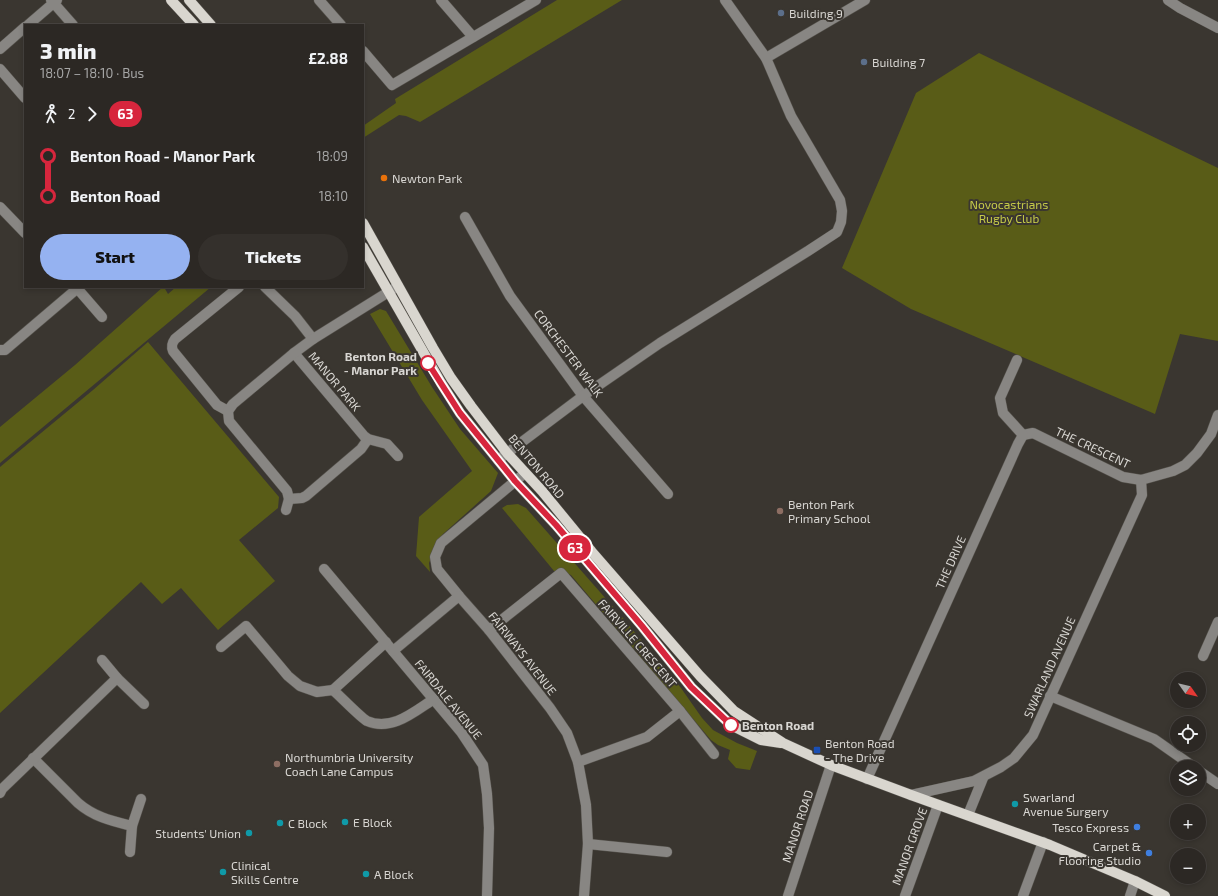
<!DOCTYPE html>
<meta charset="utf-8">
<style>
body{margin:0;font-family:"Exo 2",sans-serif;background:#34302c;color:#f1f3f6;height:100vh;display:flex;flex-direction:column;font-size:15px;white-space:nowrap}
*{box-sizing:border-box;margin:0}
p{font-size:13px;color:#a6a6a6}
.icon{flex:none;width:22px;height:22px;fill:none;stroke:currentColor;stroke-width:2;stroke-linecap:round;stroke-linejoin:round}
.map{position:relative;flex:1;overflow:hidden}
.side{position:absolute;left:24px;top:24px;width:340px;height:264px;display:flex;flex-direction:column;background:#2c2824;border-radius:0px;box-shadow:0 2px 6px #0003,0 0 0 1px #484441}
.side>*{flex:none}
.badge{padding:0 8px;border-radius:13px;font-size:14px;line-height:26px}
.needle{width:26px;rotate:124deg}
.tools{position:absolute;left:1170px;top:672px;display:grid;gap:8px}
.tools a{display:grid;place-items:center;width:36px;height:36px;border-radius:50%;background:#2c2824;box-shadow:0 2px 6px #0003,0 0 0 1px #484441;font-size:20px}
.map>.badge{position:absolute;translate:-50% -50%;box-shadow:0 0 0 2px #fff}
.legs{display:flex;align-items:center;gap:6px;height:44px;padding:0 16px;font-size:13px}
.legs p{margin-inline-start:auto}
.head{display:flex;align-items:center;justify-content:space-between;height:68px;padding:0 16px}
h1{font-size:22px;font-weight:800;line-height:30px}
.cta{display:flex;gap:8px;margin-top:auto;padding:8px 16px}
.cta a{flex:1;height:46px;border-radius:24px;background:#95b2f1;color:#111;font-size:16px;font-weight:800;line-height:46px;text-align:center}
.cta a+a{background:#34302c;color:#f1f3f6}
ul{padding:0 16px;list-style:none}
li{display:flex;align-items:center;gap:14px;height:40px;font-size:15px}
li i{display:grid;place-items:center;width:6px;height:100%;margin:0 5px;background:currentColor}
li i::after{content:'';width:10px;height:10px;margin:-5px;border:3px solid;border-radius:50%;background:#2c2824}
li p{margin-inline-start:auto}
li:first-child i{background:linear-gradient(#0000 50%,currentColor 0)}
li:last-child i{background:linear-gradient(currentColor 50%,#0000 0)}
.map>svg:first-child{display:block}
</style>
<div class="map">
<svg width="1218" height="896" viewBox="0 0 1218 896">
<rect width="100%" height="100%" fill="#3a3630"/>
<g fill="#595c17">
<path d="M 557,0 L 622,0 L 420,122 L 406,116 L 399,115 L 363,138 L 363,126 L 396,103 L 395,99 Z"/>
<path d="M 979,53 L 1218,168 L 1218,341 L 1180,334 L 1155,414 L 911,309 L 842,268 L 916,93 Z"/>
<path d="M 163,287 L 164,287 L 168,294 L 176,287 L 211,287 L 0,463 L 0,427 L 75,365 Z"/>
<path d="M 380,309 L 386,311 L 432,387 L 460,429 L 498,473 L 491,491 L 443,534 L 435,548 L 429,563 L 430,572 L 416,556 L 419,517 L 472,471 L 422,400 L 370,314 Z"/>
<path d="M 148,342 L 279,497 L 278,508 L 239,540 L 275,581 L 218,630 L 181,588 L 162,604 L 141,582 L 0,713 L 0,467 L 93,390 Z"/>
<path d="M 518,504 L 526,508 L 622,617 L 681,688 L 702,718 L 713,730 L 737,743 L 757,751 L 750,770 L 736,768 L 728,759 L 730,750 L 718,745 L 711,740 L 571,575 L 560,571 L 554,571 L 502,508 L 507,505 Z"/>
</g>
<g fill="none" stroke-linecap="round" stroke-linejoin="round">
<defs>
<g id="minor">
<path d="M 51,0 L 73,25"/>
<path d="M 319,0 L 341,25"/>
<path d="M 441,0 L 473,37"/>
<path d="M 1168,0 L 1180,8 L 1218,28"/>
<path d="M 28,25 L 57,0"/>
<path d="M 0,49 L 25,27"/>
<path d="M 363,51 L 392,85 L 536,0"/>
<path d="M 766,58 L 865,0"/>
<path d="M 0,69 L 25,98"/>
<path d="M 0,207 L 25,233"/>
<path d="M 465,217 L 510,296 L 583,396 L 668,494"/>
<path d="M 76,287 L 102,317"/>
<path d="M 265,287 L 295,316 L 313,339"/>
<path d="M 0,350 L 5,350 L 79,287"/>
<path d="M 294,353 L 364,436 L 368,439 L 387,444 L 398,456"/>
<path d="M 228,411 L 217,405 L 173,351 C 171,346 172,343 175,339 L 239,287"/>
<path d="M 1023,435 L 1033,433 L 1123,477 L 1141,480 L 1173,471 L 1185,465 L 1197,453 L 1211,434 L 1218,415"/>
<path d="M 498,460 L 583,396 L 660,343 L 808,251 L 837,232 L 841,222 L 842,211 L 840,200 L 791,116 L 766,58 L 725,0"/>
<path d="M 525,473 L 441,543 L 435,557 L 437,569 L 459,596 L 489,630 L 550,708 L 567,733 L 578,762 L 586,805 L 588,844 L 584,896"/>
<path d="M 289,499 L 302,498 L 306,496 L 361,449 L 368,439"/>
<path d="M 286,510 L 289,499 L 287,491 L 229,421 L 228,411 L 233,404 L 294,353 L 313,339 L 398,286"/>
<path d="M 324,569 L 461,732 L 483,765 L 487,794 L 489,828 L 487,896"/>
<path d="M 489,630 L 561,573 L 680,711 L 647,737 L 578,762"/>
<path d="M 386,642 L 333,690 C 340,696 361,718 367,721 C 392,732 415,711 434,699"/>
<path d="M 221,647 L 246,626 L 288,676 L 300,686 L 317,692 L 333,690"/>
<path d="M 393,651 L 459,596"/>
<path d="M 1203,656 L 1218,622"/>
<path d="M 117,678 L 144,704"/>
<path d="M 1050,696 L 1154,739 L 1194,767"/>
<path d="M 680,711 L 714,754"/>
<path d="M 33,758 L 78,803 C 94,817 112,821 132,826 L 130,852"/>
<path d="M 1199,771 L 1218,784"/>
<path d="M 867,779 L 1018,444 L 1023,435 L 1003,413 L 1000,398 L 1017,360"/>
<path d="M 0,793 L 2,789 L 117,678 L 102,660"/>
<path d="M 911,795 L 974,781 L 1001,767 L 1014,758 L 1033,735 L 1142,495 L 1141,480"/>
<path d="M 968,815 L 983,778"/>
<path d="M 132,826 L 141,799"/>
<path d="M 588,844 L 667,852"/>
<path d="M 788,896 L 831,765"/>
<path d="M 905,896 L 938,805"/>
<path d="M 1023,896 L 1043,842"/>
<path d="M 1130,896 L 1135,881"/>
</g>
<g id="major">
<path d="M 171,0 L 194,25"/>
<path d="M 189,0 L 211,25"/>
<path d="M 363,223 L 433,348 L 451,378 L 471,406 L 507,453 L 542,491 L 592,552 L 700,676 L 734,711 L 783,743 L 831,765 L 911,795 L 1050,845 L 1135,881 L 1165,896"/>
<path d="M 363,247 L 441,383 L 460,413 L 515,481 L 556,525 L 642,626 L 691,687 L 731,725 L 761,740 L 781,743"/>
</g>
</defs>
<use href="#minor" stroke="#56534d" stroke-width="11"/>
<use href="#major" stroke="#56534d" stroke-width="11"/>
<use href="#minor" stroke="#888683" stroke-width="10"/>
<use href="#major" stroke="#d9d6cf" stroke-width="10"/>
</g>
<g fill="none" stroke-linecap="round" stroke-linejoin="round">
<defs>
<path id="line-1" d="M 428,363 L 460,413 L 515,481 L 556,525 L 642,626 L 691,687 L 731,725"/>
</defs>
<use href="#line-1" stroke="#fff" stroke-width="9"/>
<use href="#line-1" stroke="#d7263d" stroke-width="6"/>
</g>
<g fill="#5c6f8a" stroke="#3a3630" stroke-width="1.5">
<circle cx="781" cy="13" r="4"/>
<circle cx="864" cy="62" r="4"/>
</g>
<circle fill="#e8710a" stroke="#3a3630" stroke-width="1.5" cx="384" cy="178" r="4"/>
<g fill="#fff" stroke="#d7263d" stroke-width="2">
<circle cx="428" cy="363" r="7"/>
<circle cx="731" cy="725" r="7"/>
</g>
<g fill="#8d6e63" stroke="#3a3630" stroke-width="1.5">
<circle cx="780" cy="511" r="4"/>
<circle cx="277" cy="764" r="4"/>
</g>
<rect fill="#1a4fb4" stroke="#3a3630" stroke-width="1.5" x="813" y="746" width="8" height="8" rx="2"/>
<g fill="#0f9aa8" stroke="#3a3630" stroke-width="1.5">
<circle cx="1015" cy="804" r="4"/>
<circle cx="345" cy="822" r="4"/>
<circle cx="280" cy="823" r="4"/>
<circle cx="249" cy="833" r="4"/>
<circle cx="223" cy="872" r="4"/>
<circle cx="366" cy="874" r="4"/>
</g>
<g fill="#3f7fe0" stroke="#3a3630" stroke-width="1.5">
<circle cx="1137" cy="827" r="4"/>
<circle cx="1149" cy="853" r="4"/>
</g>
<g text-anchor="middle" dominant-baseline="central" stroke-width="4" stroke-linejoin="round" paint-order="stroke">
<g font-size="12" fill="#d8d6d2" stroke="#3a3630" text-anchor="start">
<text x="789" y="13">Building 9</text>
<text x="872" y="62">Building 7</text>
<text x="392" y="178">Newton Park</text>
<text x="788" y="504">Benton Park<tspan x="788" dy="14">Primary School</tspan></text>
<text x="825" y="743">Benton Road<tspan x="825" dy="14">- The Drive</tspan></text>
<text x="285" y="757">Northumbria University<tspan x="285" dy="14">Coach Lane Campus</tspan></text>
<text x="1023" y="797">Swarland<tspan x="1023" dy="14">Avenue Surgery</tspan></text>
<text x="353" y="822">E Block</text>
<text x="288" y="823">C Block</text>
<text x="1129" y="827" text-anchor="end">Tesco Express</text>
<text x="241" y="833" text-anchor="end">Students' Union</text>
<text x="1141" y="846" text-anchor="end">Carpet &amp;<tspan x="1141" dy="14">Flooring Studio</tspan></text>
<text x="231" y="865">Clinical<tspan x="231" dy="14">Skills Centre</tspan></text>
<text x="374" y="874">A Block</text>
</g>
<g font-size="12" fill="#c5ca48" stroke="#3a3630">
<text x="1009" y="204">Novocastrians<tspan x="1009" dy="14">Rugby Club</tspan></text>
</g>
<g font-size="12" fill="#d8d6d2" stroke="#3a3630">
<text transform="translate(569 353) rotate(53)">CORCHESTER WALK</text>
<text transform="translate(335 381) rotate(50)">MANOR PARK</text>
<text transform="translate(1093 447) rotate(25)">THE CRESCENT</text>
<text transform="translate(537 466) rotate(50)">BENTON ROAD</text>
<text transform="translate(950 562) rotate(-66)">THE DRIVE</text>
<text transform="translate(638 643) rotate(49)">FAIRVILLE CRESCENT</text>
<text transform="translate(523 653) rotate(52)">FAIRWAYS AVENUE</text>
<text transform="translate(1049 667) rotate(-66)">SWARLAND AVENUE</text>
<text transform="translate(449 699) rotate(51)">FAIRDALE AVENUE</text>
<text transform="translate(797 826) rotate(-72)">MANOR ROAD</text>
<text transform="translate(909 846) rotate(-70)">MANOR GROVE</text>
</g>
<g font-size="12" font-weight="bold" fill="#d8d6d2" stroke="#3a3630" text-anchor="end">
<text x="417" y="356">Benton Road<tspan x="417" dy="14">- Manor Park</tspan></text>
<text x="742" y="725" text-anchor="start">Benton Road</text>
</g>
</g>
</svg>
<div class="tools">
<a><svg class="needle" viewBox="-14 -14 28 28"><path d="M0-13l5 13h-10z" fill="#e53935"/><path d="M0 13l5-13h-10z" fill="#a6a6a6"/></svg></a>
<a><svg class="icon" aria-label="locate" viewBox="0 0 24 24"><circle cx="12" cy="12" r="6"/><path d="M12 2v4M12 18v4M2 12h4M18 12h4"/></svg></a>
<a><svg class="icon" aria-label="layers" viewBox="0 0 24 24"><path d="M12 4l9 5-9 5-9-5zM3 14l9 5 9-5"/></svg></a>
<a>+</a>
<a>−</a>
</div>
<b class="badge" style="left:575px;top:548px;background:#d7263d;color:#fff">63</b>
<section class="side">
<div class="head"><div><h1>3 min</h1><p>18:07 – 18:10 · Bus</p></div><b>£2.88</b></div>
<div class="legs"><svg class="icon" aria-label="walk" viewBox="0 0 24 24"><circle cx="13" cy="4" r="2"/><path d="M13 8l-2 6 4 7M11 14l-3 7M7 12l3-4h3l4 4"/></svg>2<svg class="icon" aria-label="forward" viewBox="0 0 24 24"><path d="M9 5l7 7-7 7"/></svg><b class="badge" style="background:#d7263d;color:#fff">63</b></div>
<ul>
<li><i style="color:#d7263d"></i><b>Benton Road - Manor Park</b><p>18:09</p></li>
<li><i style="color:#d7263d"></i><b>Benton Road</b><p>18:10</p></li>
</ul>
<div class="cta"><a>Start</a><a>Tickets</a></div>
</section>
</div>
